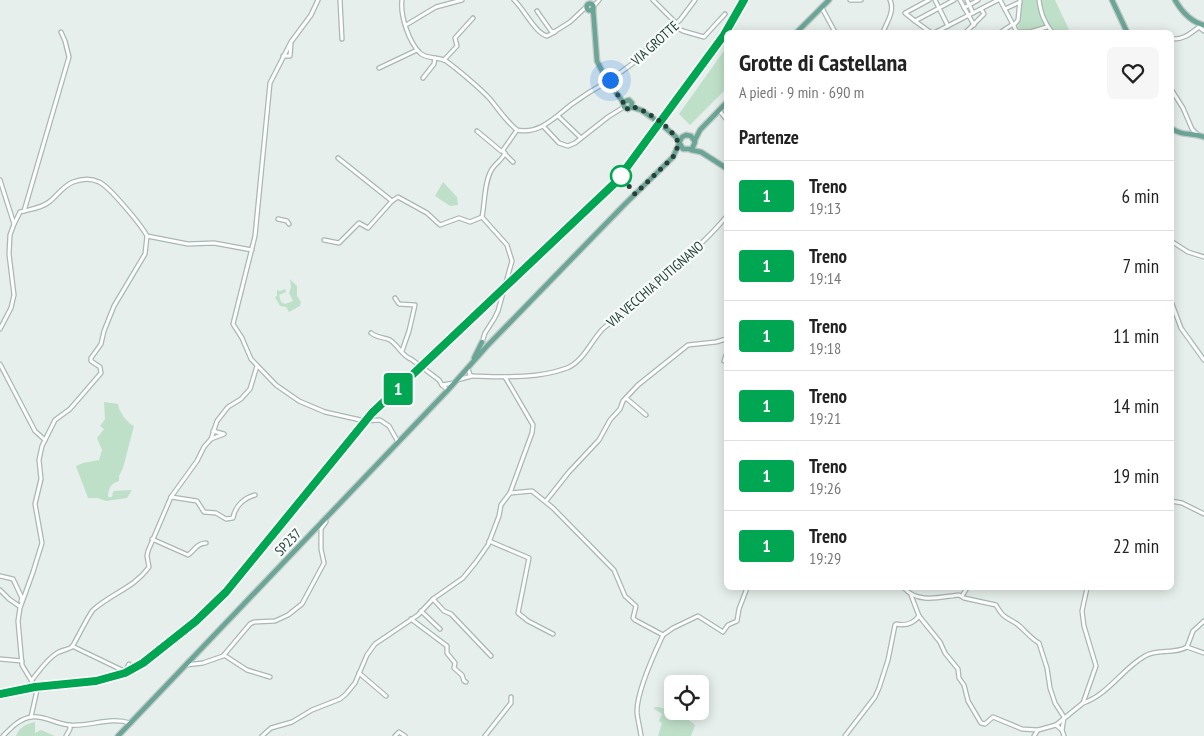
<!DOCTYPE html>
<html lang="it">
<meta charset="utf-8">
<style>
body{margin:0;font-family:"PT Sans Narrow",sans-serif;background:#f6f6f6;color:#222;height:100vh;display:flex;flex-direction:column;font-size:19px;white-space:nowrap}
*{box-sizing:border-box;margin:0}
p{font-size:16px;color:#767676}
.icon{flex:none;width:28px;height:28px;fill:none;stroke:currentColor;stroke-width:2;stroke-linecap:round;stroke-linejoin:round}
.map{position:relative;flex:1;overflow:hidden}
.sheet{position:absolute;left:724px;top:30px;width:450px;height:560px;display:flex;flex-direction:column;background:#fff;border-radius:8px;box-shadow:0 2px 12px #0003}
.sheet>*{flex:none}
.badge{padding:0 10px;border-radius:4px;font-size:18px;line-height:32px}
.buttons{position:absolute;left:664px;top:675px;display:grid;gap:10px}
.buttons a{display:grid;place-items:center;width:45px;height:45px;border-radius:8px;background:#fff;box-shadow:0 2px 12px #0003;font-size:25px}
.you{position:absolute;width:25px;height:25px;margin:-12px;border:4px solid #fff;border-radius:50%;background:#1a73e8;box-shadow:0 0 0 8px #1a73e833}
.map>.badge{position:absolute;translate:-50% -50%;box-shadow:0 0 0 2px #fff}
h2{padding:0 15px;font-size:19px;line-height:45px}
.round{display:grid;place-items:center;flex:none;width:52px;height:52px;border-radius:8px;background:#f6f6f6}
.headline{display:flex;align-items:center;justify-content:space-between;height:85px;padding:0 15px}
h1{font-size:24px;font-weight:700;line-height:38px}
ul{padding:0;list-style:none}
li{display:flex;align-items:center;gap:15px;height:70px;padding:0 15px;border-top:1px solid #e0e0e0}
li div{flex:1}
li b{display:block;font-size:19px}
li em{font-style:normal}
li .badge{min-width:55px;font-weight:700;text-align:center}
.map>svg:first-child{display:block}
</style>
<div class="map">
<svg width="1204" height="736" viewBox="0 0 1204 736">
<rect width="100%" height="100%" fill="#e6efeb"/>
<g fill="#bfe0c8">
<path d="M 1021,0 L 1038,0 L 1041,17 L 1046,25 C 1037,28 1028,33 1018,28 Z"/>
<path d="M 1039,0 L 1055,0 L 1070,32 L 1054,32 L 1045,22 Z"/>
<path d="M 726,48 L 726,89 L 690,125 L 679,114 Z"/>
<path d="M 443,182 L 457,197 L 458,205 L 450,206 L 435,196 Z"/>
<path d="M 290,279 L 297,286 L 297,296 L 301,302 L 300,306 L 289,312 L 286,307 L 280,306 L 275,297 L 277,296 L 277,290 L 280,291 L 285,289 L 286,292 L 279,295 L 281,302 L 285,304 L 293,301 L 289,293 L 291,287 Z"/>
<path d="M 104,402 L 118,404 C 119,412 127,423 134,426 L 123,468 L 119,476 L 119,481 C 111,483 108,489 108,497 L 112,497 L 113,492 L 114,491 L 132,490 L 127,498 L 106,501 L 98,498 L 88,498 L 76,466 L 83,463 L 99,460 L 102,450 L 97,438 L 104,429 L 100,426 L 105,419 Z"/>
<path d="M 658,707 L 667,709 L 674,716 L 682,711 L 685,717 L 695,725 L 691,736 L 658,736 L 662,723 L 659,721 L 662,714 L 653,708 Z"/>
<path d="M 35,722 L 35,733 L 41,730 L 55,736 L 16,736 C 19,727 26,724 35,722 Z"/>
</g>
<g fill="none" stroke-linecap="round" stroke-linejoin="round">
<defs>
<g id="minor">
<path d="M 318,0 L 311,15 L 291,42 L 270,83 L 255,236 L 233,324 L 242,338 L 251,359 L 276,385 L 299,401 L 325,412 L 365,421 L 380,420 L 389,426 L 398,442"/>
<path d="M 340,0 L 342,39"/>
<path d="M 402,0 C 400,16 409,42 420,53 C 428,60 438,56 446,61 C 456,68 481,89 490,99 C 499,110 505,120 517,130 C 540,135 556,116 572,104 C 583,96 594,89 605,83"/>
<path d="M 514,0 C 524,9 535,33 547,36 L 555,32"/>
<path d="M 653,0 L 676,23"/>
<path d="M 850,0 L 861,0"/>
<path d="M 935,0 L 948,26"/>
<path d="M 960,0 L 974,25"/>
<path d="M 967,0 L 973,13"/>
<path d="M 1000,0 L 1017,32"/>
<path d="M 1039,0 C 1041,14 1044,22 1052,32"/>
<path d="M 593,7 L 599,0"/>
<path d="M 822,8 L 835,32"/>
<path d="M 964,8 L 978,0"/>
<path d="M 1005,9 L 1020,2"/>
<path d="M 537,11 L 551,31 L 554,32 L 570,22 L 586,7"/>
<path d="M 915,21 L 905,13 L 929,0"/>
<path d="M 406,25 L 436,7 L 462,0"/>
<path d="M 1014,25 L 1018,20 L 1020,0"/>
<path d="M 673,26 L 683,31 L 704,37 L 725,14"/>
<path d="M 1199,27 L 1204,31"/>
<path d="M 883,32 C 887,22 895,11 890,0"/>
<path d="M 930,32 L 915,21 L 954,0"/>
<path d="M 936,32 L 998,0"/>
<path d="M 966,32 L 984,14 L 981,9"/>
<path d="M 1001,32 L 1013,24"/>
<path d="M 1016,32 L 1030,32 L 1047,27"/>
<path d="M 1171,39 C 1183,40 1190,34 1199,27 L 1200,24"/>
<path d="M 283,56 L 290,56 L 291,44"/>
<path d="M 444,60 L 457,46 L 455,38 L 473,18"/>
<path d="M 379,68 L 417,50"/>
<path d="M 423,78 L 434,64 L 435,58"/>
<path d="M 610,80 L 632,64 L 658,38 L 680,20 L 695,0"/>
<path d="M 1171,89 L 1183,108 L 1192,129 L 1197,134"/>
<path d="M 719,110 L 726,119"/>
<path d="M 558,116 L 581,138"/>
<path d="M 543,126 L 559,143 L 568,146 L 575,143 L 608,117 L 624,107"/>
<path d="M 477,131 L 501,151 L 503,151"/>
<path d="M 338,158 L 392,201"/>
<path d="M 513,162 L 504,153 L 503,150 L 517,130"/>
<path d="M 0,180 L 14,224 L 10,235 L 9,254 L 14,295 L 11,308 L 0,329"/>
<path d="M 24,211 L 69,57 L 65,41 L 61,32"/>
<path d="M 278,219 L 287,221 L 289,224"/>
<path d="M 14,224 L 20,212 C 30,209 40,209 49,202 C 57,196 63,186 73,182 C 81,179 91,178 99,182 C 109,186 142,226 147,236 L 188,244 L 214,243 L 252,250"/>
<path d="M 324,240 L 339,243 L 359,223 L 368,228 L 392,201 L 398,197 L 427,213 L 440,225 L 459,218 L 470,222 L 482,217"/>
<path d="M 1171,241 L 1188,252 L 1204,257"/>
<path d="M 395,298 L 399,304 L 415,305 L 409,331 L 402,351"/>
<path d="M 1171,301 L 1181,328 L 1204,360"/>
<path d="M 371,333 C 377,338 384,337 390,340 C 398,345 403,357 411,359 L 439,380 L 442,385"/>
<path d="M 482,342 L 485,333 L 494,319 L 498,311 L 512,261 L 507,245 L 482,217 C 485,203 484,182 492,169 C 496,163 502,160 505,153"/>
<path d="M 724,361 L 726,355"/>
<path d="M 0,364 L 35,431 L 45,440"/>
<path d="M 472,376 C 504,377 537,379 567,368 C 582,362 590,344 600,332 C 606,324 616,320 623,313 C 657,280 696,253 726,217"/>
<path d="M 505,377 L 533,425 L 532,433 L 510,493"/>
<path d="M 457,380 L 472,376 L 470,375 L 468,368"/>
<path d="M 448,390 L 442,385 L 454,383"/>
<path d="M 626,398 L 646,415"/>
<path d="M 211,439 L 217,421 L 228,407 L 241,399 L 250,389 L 257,366"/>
<path d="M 171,497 L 197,501 L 204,512 L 216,513 L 226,519 L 233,518 C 235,506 244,498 255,495"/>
<path d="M 546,501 L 569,472 L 599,440 L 610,420 L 620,409 L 623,401 L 638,385 L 688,345 L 716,342 L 726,339"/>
<path d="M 1171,501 L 1182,503 L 1204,514"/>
<path d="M 152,539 L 188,555 C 194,551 197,543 206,543"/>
<path d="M 489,541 L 529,558 L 518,613 L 528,621 L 553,634"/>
<path d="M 0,576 L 13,579 L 22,598 L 21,601"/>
<path d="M 904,588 C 918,604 940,597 959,595 L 964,598 L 996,605 C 1004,619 1005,616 1017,624 C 1025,630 1030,638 1039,643 L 1047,668 L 1050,688 L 1055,703 L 1064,717"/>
<path d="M 0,590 L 9,599 L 19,606"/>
<path d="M 911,595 L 919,616 L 940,642 L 945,653 L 958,669 L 959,678 L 964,685 L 968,701 L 981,723 L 985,724 L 993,717 L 1022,729 L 1038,730"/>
<path d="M 962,596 L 967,588"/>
<path d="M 433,599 L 444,611 L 451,614 L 491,656"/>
<path d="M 421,611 L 440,629"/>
<path d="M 411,619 L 447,646 L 447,653 L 455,663 L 454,668 L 462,675 L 464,681 L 466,682"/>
<path d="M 663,635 L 673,628 L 698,616 L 723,632 L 728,625 L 737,621 L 739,609 L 747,588"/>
<path d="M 72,646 L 124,671 L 126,670 L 129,664"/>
<path d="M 1187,647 L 1204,653"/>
<path d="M 224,655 L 247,670 L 270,677"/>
<path d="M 0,659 L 22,661"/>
<path d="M 186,665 L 203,663 L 223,656 L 250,624 L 254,622 L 275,621 L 288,615 L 302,604 L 324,563 L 321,549 L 321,529 L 326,522 L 325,518"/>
<path d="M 359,673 L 386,696"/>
<path d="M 32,680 C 39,671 47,659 57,653 C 62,650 67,650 72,647 C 77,639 89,614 93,610 C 112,593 134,588 149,567 L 147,556 L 148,551 L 171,497 L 197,461 L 204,447 L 211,439 L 224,434 L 213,431"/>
<path d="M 1083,703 C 1108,695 1123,668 1145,656 C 1158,648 1173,655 1187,647 L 1193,631 L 1204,621"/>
<path d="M 31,717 L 37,690 L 22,665 L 18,621 L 20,608 L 33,572 L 42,543 L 35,504 L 41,479 L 39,460 L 42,446 L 55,420 L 70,409 L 101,373 L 100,367 L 91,361 L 91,358 L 101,344 L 104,331 L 114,306 L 145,254 L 147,236"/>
<path d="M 1062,730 L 1056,725 L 1083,703 L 1096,666 L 1084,626 L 1082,611 L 1087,588"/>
<path d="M 3,736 C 11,728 19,719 31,717 C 44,715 56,724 69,725 C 90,727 110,716 130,723"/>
<path d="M 66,736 L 70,729 L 70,725"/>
<path d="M 262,736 L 271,728 L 292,722 L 312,710 L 340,699 L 346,694 L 355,683 L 367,655 L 375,644 L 418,615 L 433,599 L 463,578 L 476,562 L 488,545 L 499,516 L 501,505 L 510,493 L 532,491 L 553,508 L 614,570 L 625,596 L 636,606 L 633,618 L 635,620 L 663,635 C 654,654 636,693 637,713 C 638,721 640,728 641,736"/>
<path d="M 395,736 L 399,732 L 405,736"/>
<path d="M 485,736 L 511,703 L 511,697"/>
<path d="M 845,736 L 875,697 L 879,688 L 888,660 L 895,625 L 896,624 C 906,626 913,624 919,616"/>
<path d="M 1034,736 L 1038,730 L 1056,725"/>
<path d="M 1064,736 L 1062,730 L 1064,718"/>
</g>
<g id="major">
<path d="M 1112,0 L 1127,32"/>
<path d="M 1175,0 C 1182,12 1191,22 1204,25"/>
<circle cx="590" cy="7" r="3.5"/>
<path d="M 593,8 L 597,61 L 606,79"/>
<path d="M 797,32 L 829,0"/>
<circle cx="608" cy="81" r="2.5"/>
<path d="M 609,83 L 623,102 L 624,107 L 628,109 L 631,107 L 632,103 L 629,100 L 623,102"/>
<path d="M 631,107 L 641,110 L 657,121"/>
<path d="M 661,124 L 676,137 L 683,149 L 692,149 L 695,142 L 691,136 L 686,135 L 682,137 L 679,143"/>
<path d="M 1171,128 C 1183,137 1192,132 1204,137"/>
<path d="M 695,140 L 700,130 L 726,103"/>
<path d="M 691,150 L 701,152 L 726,168"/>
<path d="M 474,358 L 482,342"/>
<path d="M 118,736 L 448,390 L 488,345 L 625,204 L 673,157 L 679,144"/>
</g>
</defs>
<use href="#minor" stroke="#a8b8b2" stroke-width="5.5"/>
<use href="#major" stroke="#c2cac8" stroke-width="7"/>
<use href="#minor" stroke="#fff" stroke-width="3"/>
<use href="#major" stroke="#6aa596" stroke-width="4.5"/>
<defs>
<path id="rail" d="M 0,694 L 35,687 L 96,681 L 125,673 L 149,659 L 196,621 L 226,592 L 372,413 L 616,182 L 720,41 L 744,0"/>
</defs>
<use href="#rail" stroke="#5f7d75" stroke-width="3"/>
<use href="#rail" stroke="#f7fbf9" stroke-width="1" stroke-dasharray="4" stroke-linecap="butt"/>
<defs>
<path id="major-bridge" d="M 657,121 L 661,124"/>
</defs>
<use href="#major-bridge" stroke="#c2cac8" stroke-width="7" stroke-linecap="butt"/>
<use href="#major-bridge" stroke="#6aa596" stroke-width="4.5"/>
</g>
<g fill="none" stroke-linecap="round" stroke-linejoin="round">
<defs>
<path id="line" d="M 0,694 L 35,687 L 96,681 L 125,673 L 143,663 L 196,621 L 226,592 L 372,413 L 616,182 L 724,35 L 744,0"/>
</defs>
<use href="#line" stroke="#fff" stroke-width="11"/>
<use href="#line" stroke="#00a651" stroke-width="8"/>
<path stroke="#24423a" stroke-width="5" stroke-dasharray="0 9" d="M 610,80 L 609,83 L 623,102 L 624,107 L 627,109 L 631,106 C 648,111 672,127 679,144 L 673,157 L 635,194 L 621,176"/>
</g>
<circle fill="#fff" stroke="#00a651" stroke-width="2.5" cx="621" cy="176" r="10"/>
<g text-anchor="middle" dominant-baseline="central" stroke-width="4.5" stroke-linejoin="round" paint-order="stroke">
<g font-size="14" fill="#24423a" stroke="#f7fbf9">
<text transform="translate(655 43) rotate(-42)">VIA GROTTE</text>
<text transform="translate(655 284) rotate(-41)">VIA VECCHIA PUTIGNANO</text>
<text transform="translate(288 542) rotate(-46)">SP237</text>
</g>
</g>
</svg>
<div class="buttons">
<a><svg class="icon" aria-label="locate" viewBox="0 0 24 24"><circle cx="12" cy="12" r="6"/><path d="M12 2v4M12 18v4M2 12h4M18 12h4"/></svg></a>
</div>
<div class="you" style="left:610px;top:80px"></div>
<b class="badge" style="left:398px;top:389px;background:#00a651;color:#fff">1</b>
<section class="sheet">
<div class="headline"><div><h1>Grotte di Castellana</h1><p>A piedi · 9 min · 690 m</p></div><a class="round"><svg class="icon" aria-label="heart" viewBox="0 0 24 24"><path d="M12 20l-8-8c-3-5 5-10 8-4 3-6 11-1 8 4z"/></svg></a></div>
<h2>Partenze</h2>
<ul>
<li><span class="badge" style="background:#00a651;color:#fff">1</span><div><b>Treno</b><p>19:13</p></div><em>6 min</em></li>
<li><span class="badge" style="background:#00a651;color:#fff">1</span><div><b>Treno</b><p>19:14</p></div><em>7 min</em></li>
<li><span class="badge" style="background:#00a651;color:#fff">1</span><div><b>Treno</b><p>19:18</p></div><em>11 min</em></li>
<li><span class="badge" style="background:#00a651;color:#fff">1</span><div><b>Treno</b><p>19:21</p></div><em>14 min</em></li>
<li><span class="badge" style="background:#00a651;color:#fff">1</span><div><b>Treno</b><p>19:26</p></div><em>19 min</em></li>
<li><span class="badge" style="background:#00a651;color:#fff">1</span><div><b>Treno</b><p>19:29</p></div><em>22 min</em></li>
</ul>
</section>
</div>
